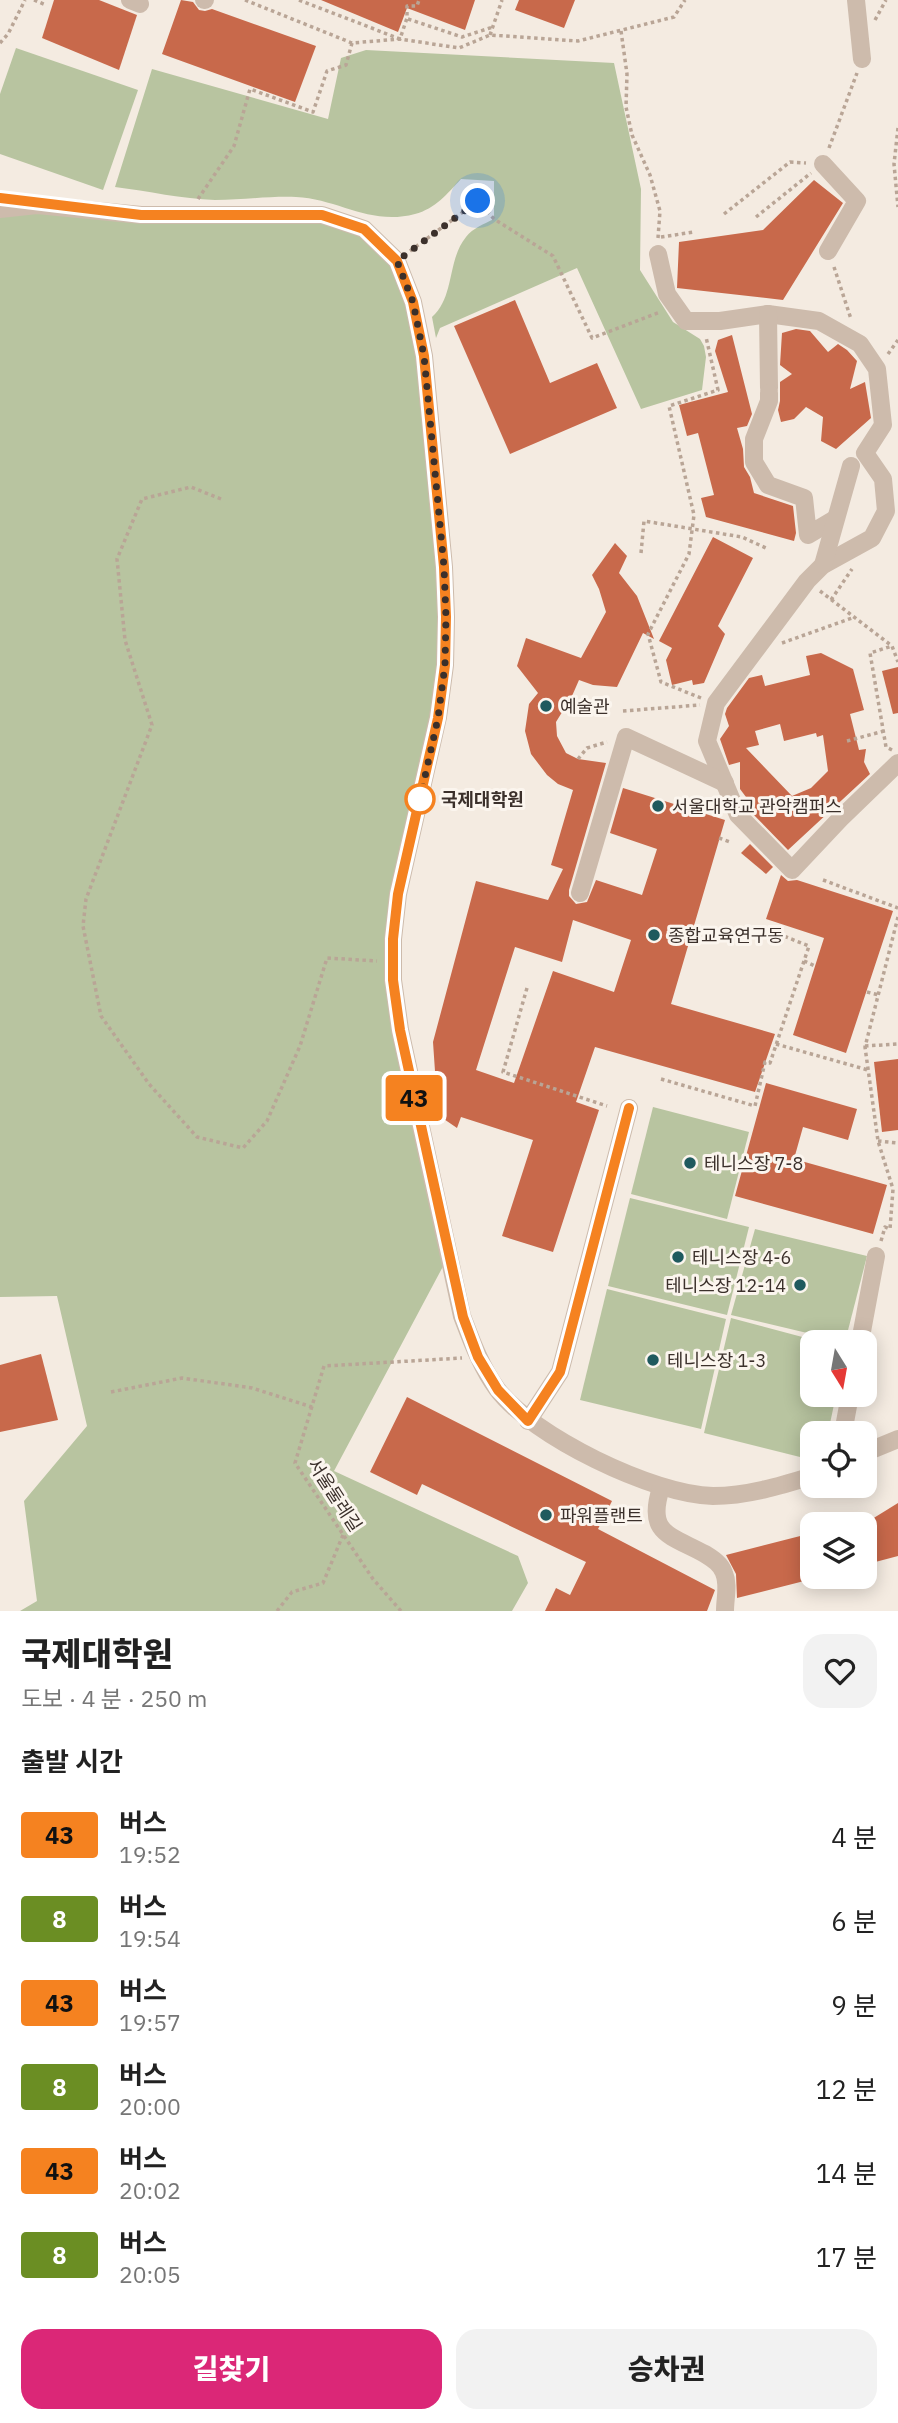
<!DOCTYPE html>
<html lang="ko">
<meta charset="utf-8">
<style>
body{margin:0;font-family:"IBM Plex Sans","Noto Sans KR",sans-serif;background:#f2f2f2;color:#222;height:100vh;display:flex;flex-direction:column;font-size:26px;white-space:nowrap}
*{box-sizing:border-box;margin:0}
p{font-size:23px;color:#767676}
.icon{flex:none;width:38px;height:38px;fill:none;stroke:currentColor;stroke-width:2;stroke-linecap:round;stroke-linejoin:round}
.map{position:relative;height:1611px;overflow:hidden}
.sheet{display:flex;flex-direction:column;background:#fff;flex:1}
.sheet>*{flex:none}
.badge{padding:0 14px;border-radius:5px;font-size:24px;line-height:46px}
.needle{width:46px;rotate:169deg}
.buttons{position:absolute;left:800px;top:1330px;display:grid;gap:14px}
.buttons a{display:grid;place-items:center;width:77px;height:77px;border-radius:14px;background:#fff;box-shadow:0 4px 18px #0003;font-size:35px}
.you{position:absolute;width:35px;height:35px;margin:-18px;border:5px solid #fff;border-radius:50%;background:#1a73e8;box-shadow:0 0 0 10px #1a73e833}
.map>.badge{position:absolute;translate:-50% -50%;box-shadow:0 0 0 4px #fff}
h2{padding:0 21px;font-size:26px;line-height:63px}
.round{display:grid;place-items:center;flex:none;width:74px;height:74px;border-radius:21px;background:#f2f2f2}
.headline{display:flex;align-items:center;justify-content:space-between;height:119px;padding:0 21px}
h1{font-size:33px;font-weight:800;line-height:52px}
.primary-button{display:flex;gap:14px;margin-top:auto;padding:14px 21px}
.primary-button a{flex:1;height:80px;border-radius:21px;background:#db2777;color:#fff;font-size:28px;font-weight:800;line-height:80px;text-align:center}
.primary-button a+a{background:#f2f2f2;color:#222}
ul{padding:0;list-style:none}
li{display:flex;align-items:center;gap:21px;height:84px;padding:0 21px}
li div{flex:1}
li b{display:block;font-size:26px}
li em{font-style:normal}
li .badge{min-width:77px;font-weight:700;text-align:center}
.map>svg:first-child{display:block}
</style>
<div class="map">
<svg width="898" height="1611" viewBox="0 0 898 1611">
<rect width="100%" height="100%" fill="#f4ebe1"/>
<g fill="#b8c4a0">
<path d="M 16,48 L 138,90 L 103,190 L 0,154 L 0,94 Z"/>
<path d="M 366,50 L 614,63 L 641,189 L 640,270 L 673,322 L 700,339 L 704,346 L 706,357 L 702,390 L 641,409 L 577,268 L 440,328 L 436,338 L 432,317 C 455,297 447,260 466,237 C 473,228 484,224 494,219 L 494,181 L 461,179 C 448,193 435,209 415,214 C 370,226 339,199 296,197 C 269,196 242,200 215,200 C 182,199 148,191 115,187 L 152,69 L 328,119 L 341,58 Z"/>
<path d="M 0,209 L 276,214 L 364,229 L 397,261 L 413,302 L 445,665 L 398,894 L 393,980 L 448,1257 L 334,1471 L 518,1556 L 528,1583 L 512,1611 L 20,1611 L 37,1601 L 24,1501 L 87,1426 L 57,1296 L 0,1297 Z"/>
<path d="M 653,1107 L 749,1132 L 727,1219 L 631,1194 Z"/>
<path d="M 630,1198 L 749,1227 L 727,1315 L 608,1286 Z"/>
<path d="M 755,1229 L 867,1256 L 845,1342 L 731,1315 Z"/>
<path d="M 607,1289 L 726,1319 L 701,1429 L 580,1400 Z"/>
<path d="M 731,1318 L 821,1342 L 812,1342 L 812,1395 L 836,1395 L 828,1433 L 812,1433 L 812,1460 L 704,1433 Z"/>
</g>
<g fill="#c8694b" fill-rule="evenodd">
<path d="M 54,0 L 99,0 L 137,15 L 119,70 L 42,38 Z"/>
<path d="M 181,0 L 193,2 L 199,10 L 205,11 L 212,9 L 316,46 L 295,102 L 162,54 Z"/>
<path d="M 321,0 L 475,0 L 465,30 L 407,8 L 398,32 Z"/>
<path d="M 519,0 L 575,0 L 564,28 L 515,10 Z"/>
<path d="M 814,180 L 843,203 L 783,300 L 677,288 L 679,242 L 763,230 Z"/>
<path d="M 515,300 L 550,383 L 597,363 L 617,408 L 510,454 L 454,326 Z"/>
<path d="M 796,329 L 810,331 L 828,352 L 838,344 L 847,350 L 857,361 L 850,389 L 865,382 L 871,418 L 836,449 L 821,441 L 823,417 L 806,407 L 794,419 L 781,422 L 778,410 L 780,401 L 780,382 L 792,374 L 780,365 L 782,333 Z"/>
<path d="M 732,335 L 752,414 L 747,426 L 737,428 L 743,449 L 744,467 L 750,477 L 754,493 L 793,506 L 796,533 L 794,541 L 706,517 L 701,498 L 714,495 L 698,433 L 687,436 L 679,405 L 728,392 L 715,351 L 718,340 Z"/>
<path d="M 713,537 L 753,558 L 718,626 L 725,634 L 704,683 L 693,685 L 692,680 L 672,685 L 666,660 L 672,648 L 659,641 Z"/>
<path d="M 615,543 L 627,556 L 619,573 L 637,596 L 654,639 L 643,633 L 617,687 L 593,685 L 579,680 L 572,696 L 556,722 L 557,736 L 566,753 L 578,759 L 606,763 L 569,890 L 569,896 L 576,904 L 587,902 L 596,880 L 642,895 L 657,849 L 610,833 L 623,788 L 725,820 L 671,1004 L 775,1034 L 755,1092 L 595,1047 L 576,1102 L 599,1110 L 553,1252 L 502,1236 L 533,1140 L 461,1117 L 457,1128 L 438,1115 L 433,1042 L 476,881 L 548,900 L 563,869 L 551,865 L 573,790 L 558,784 L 547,775 L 531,754 L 525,731 L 529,704 L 538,693 L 517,666 L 526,638 L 581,658 L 606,612 L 599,589 L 592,575 ZM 573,920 L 631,940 L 614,992 L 553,971 L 514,1083 L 476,1070 L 515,947 L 562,962 Z"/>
<path d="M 821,653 L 853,669 L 864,710 L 850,714 L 859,750 L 866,749 L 864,762 L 870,774 L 788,850 L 750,811 L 752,805 L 740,789 L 740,762 L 729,765 L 720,739 L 729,726 L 725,714 L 727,708 L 749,678 L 762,675 L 765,686 L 810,675 L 806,656 ZM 780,724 L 784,741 L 816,733 L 817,737 L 823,735 L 828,771 L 811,788 L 792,796 L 746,748 L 759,745 L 755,731 Z"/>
<path d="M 898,667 L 898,713 L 893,714 L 882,671 Z"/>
<path d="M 750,844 L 773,867 L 766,874 L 741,853 Z"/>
<path d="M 781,875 L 788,881 L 797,880 L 893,911 L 846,1053 L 793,1035 L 824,938 L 766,919 Z"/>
<path d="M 898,1059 L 898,1130 L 882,1132 L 874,1062 Z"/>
<path d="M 766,1083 L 857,1109 L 848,1140 L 803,1127 L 794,1159 L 887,1185 L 873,1234 L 735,1196 Z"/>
<path d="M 41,1354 L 58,1420 L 0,1432 L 0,1365 Z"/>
<path d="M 407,1397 L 612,1501 L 598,1529 L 715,1590 L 707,1611 L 545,1611 L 556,1588 L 570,1595 L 586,1562 L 422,1484 L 417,1495 L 370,1472 Z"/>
<path d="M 898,1503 L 898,1556 L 864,1565 L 864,1524 Z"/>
<path d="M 812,1533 L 812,1579 L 737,1598 L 736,1574 L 726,1555 Z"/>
</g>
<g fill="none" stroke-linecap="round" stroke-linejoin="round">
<g stroke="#b9a596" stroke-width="3.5" stroke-dasharray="3.5 3.5" stroke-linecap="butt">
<path d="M 34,0 L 46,5"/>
<path d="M 245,0 L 352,43 L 400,39 L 459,48 L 490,35 L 578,41 L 674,17 L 685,0"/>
<path d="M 299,0 L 400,39 L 407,18 L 407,6 L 417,6 L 419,0"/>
<path d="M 408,19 L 462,37 L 493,27"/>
<path d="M 875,20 L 886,0"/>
<path d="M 621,31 L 627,74 L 626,107 L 632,135 L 650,175 L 660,211 L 658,238"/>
<path d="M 490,35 L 502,0"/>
<path d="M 0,43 L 8,34 L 25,0"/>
<path d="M 898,128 L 894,164 L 898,207"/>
<path d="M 829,148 L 857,73"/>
<path d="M 198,199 L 234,146 L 250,89 L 313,112 L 327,71 L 346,65 L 352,43"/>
<path d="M 724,214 L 790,162 L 806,163"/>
<path d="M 756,217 L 811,173"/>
<path d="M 661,237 L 694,232"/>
<path d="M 410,251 L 478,201 L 494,219 L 553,256 L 592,338 L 660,312"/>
<path d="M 834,267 L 851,319"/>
<path d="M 888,354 L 898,340"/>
<path d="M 221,499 L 191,487 L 142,499 L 117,559 L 125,640 L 152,725 L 86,899 L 83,926 L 101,1016 L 149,1084 L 197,1137 L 243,1148 L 267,1121 L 300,1046 L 327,958 L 377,961"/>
<path d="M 641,553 L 644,521 L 742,537 L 768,549"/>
<path d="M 820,591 L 892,646 L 898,662"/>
<path d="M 831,600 L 852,569"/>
<path d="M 782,643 L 852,618"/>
<path d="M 701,698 L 661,682 L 648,634 L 689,554 L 694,515 L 669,406 L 718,390 L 706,337"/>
<path d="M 623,711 L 700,705"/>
<path d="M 847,741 L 884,731"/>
<path d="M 892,750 L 886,747 L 870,653 L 892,646"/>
<path d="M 578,759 L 587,748 L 607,742"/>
<path d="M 719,838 L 730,842"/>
<path d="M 823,880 L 898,908"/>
<path d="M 692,931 L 703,933"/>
<path d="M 804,961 L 815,966"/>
<path d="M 527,988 L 503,1072 L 607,1106"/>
<path d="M 867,992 L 879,995"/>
<path d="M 776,1044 L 868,1070"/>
<path d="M 865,1046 L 898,1044"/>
<path d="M 661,1079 L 755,1106 L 765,1062 L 770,1063 L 809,946 L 776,933"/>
<path d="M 878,1141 L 898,1143"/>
<path d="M 881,1241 L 885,1227 L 890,1229 L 893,1189 L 878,1141 L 865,1047 L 898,917"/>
<path d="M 111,1392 L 182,1378 L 252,1388 L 312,1407"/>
<path d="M 277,1611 L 292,1592 L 323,1583 L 343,1535"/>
<path d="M 401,1611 L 373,1579 L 295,1463 L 324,1366 L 462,1358"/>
</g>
<g stroke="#cdbbac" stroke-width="18">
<path d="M 130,0 L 140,4"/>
<path d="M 204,0 L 205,0"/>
<path d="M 856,0 L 862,59"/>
<path d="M 823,164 L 857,201 L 828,251"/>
<path d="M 0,209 L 37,205 L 141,215 L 322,215 L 364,229 L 397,261 L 413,302 L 424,356 L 444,567 L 446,617 L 445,665 L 438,717 L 398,894 L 393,939 L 393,980 L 400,1030 L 462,1316 C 472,1342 481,1367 497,1389 C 532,1436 654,1495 713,1496 C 747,1496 780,1486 812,1476"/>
<path d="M 658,254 L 667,294 L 686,321 L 720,321 L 768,314 L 819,321 L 860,344 L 877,369 L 883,425 L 865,453 L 883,479 L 886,511 L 872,538 L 823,565 L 807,581 L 716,703 L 707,741 L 738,815 L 792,870 L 840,819 L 898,763"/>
<path d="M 768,314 L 769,388"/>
<path d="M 769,393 L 769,401 L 754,439 L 754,462 L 768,485 L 804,498 L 808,535 L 835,519"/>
<path d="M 823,565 L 851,466"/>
<path d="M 580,893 L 626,737 L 725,783"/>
<path d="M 860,1342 L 876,1256"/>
<path d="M 528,1421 L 560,1372 L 629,1108"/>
<path d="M 843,1433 L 850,1395"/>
<path d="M 864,1453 L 898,1439"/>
<path d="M 661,1488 C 646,1534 670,1535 705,1554 C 713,1559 721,1564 724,1573 C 729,1585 725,1598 725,1611"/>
</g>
</g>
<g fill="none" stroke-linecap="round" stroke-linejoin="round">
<defs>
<path id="line" d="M 0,198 L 141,215 L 322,215 L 364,229 L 397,261 L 413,302 L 424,356 L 444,567 L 446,617 L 445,665 L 438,718 L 398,894 L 393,939 L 393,980 L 400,1030 L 463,1317 L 478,1357 L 498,1390 L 528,1421 L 560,1372 L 629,1108"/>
</defs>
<use href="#line" stroke="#fff" stroke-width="16"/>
<use href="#line" stroke="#f58220" stroke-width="10"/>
<path stroke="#3b302b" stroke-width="7" stroke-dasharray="0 12.6" d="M 420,799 L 438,718 L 445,665 L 446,617 L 444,567 L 424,356 L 413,302 L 397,261 L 478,201"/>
</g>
<g fill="#1f5a5e" stroke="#fbf5ee" stroke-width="2.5">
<circle cx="546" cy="706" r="7"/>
<circle cx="658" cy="806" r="7"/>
<circle cx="654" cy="935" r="7"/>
<circle cx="690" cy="1163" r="7"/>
<circle cx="678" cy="1257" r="7"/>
<circle cx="800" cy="1285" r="7"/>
<circle cx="653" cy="1360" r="7"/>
<circle cx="546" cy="1515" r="7"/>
</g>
<circle fill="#fff" stroke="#f58220" stroke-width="3.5" cx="420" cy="799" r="14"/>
<g text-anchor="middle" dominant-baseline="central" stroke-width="6" stroke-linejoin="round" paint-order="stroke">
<g font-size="18" fill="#3b302b" stroke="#fbf5ee" text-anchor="start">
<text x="560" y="706">예술관</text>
<text x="672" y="806">서울대학교 관악캠퍼스</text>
<text x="668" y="935">종합교육연구동</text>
<text x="704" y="1163">테니스장 7-8</text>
<text x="692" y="1257">테니스장 4-6</text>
<text x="786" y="1285" text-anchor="end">테니스장 12-14</text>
<text x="667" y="1360">테니스장 1-3</text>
<text x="560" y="1515">파워플랜트</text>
</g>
<g font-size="18" font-weight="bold" fill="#3b302b" stroke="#fbf5ee" text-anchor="start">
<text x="441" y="799">국제대학원</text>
</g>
<g font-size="18" fill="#3b302b" stroke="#fbf5ee">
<text transform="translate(335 1495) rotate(57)">서울둘레길</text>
</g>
</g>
</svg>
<div class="buttons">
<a><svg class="needle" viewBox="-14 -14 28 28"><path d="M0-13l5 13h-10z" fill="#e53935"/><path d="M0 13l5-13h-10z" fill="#767676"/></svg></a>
<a><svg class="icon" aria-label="locate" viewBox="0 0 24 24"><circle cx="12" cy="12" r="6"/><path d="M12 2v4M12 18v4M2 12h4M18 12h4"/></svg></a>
<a><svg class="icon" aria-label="layers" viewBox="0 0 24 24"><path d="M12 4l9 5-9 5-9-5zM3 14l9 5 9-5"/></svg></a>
</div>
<div class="you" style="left:478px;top:201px"></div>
<b class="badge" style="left:414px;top:1098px;background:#f58220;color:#111">43</b>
</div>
<section class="sheet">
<div class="headline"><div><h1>국제대학원</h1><p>도보 · 4 분 · 250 m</p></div><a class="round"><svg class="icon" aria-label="heart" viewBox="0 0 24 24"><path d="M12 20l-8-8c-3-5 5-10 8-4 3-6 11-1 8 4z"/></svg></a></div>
<h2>출발 시간</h2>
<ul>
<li><span class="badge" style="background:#f58220;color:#111">43</span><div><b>버스</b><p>19:52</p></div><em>4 분</em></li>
<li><span class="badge" style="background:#6b8e23;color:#fff">8</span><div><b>버스</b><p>19:54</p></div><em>6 분</em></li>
<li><span class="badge" style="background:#f58220;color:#111">43</span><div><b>버스</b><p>19:57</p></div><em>9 분</em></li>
<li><span class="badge" style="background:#6b8e23;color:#fff">8</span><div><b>버스</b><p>20:00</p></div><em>12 분</em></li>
<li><span class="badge" style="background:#f58220;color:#111">43</span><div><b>버스</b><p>20:02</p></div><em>14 분</em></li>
<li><span class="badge" style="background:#6b8e23;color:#fff">8</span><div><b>버스</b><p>20:05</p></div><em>17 분</em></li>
</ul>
<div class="primary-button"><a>길찾기</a><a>승차권</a></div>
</section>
